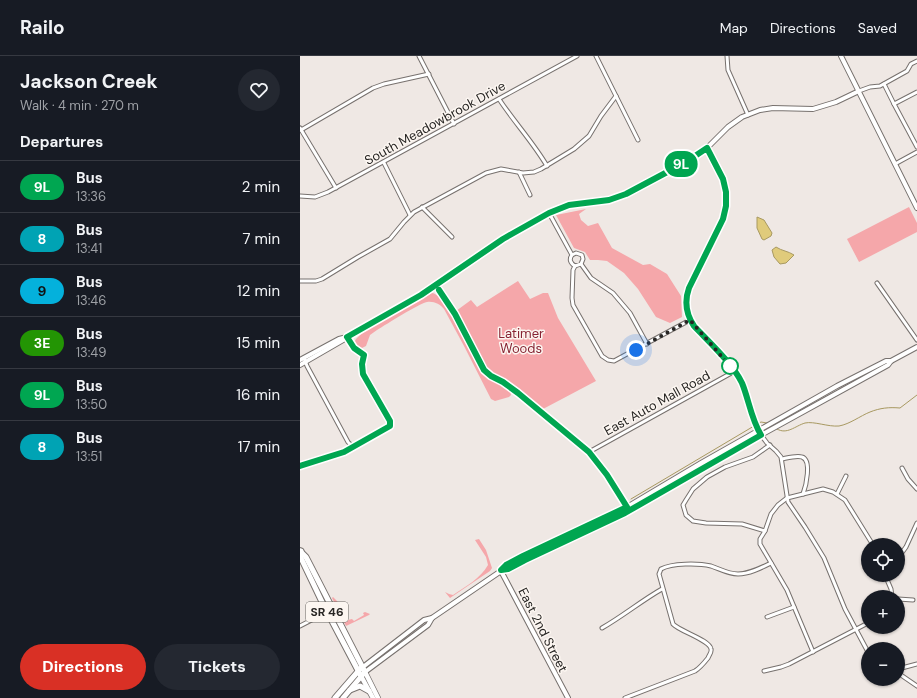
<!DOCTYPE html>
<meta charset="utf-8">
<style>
body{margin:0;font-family:"DM Sans",sans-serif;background:#242831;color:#f1f3f6;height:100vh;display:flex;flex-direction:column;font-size:15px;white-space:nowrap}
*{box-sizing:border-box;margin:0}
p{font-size:13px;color:#9ea1a6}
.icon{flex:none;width:22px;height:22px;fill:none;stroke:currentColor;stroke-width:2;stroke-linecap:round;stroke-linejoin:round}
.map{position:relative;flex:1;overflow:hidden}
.details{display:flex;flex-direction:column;background:#171b24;width:300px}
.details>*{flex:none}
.badge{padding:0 8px;border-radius:13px;font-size:14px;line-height:26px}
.controls{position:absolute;left:561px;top:482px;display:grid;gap:8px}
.controls a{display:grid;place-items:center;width:44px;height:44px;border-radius:50%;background:#171b24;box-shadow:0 1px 3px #0004;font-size:20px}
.you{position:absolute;width:20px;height:20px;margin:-10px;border:3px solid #fff;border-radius:50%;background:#1a73e8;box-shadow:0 0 0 6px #1a73e833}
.map>.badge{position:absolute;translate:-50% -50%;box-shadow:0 0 0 2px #fff}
h2{padding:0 20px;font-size:15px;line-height:36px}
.round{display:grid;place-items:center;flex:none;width:42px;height:42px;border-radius:21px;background:#242831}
.summary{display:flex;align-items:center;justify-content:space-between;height:68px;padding:0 20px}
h1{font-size:19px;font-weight:800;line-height:30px}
.primary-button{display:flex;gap:8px;margin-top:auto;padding:8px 20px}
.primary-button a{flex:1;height:46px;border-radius:24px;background:#d93025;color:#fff;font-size:16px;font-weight:800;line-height:46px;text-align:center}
.primary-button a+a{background:#242831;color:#f1f3f6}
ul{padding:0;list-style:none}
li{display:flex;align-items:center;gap:12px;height:52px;padding:0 20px;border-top:1px solid #363941}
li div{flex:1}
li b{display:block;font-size:15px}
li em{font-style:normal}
li .badge{min-width:44px;font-weight:700;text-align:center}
header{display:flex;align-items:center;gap:24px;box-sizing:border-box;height:56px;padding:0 20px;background:#171b24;border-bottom:1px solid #363941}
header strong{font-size:19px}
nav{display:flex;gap:22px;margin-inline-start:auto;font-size:14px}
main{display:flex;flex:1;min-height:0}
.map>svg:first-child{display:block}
</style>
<header>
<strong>Railo</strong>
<nav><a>Map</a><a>Directions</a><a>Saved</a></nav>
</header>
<main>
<section class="details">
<div class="summary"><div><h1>Jackson Creek</h1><p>Walk · 4 min · 270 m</p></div><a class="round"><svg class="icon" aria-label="heart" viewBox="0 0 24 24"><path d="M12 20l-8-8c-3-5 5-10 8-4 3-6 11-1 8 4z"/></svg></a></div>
<h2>Departures</h2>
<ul>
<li><span class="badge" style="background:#00a651;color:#fff">9L</span><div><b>Bus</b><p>13:36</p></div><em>2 min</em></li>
<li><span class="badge" style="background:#00a3b4;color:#fff">8</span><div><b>Bus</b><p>13:41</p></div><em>7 min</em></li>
<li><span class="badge" style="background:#04b1dc;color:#111">9</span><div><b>Bus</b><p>13:46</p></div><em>12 min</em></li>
<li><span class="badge" style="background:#239504;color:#fff">3E</span><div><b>Bus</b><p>13:49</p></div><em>15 min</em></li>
<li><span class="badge" style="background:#00a651;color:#fff">9L</span><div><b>Bus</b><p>13:50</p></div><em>16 min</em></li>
<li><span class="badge" style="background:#00a3b4;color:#fff">8</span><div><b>Bus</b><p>13:51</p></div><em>17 min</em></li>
</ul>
<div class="primary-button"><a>Directions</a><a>Tickets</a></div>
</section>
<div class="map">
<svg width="617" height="642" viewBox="0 0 617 642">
<rect width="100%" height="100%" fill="#efe8e4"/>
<g fill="#f5a7aa">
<path d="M 609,151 L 617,167 L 617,176 L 559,206 L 547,183 Z"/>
<path d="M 286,153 L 279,158 L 281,164 L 288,170 L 298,167 L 312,192 L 343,209 L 350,208 L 367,218 L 381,240 L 382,261 L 370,267 L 356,261 L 338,233 L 324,217 L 307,205 L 298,204 L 290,204 L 285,196 L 274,192 L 256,159 Z"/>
<path d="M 218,225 L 230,243 L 243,237 L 248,237 L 258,262 L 296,325 L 243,353 L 208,325 L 190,316 L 180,303 L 156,255 L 171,244 L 177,251 Z"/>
<path d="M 132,237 C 147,239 175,300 183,315 L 189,321 L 210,335 L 211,339 L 209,341 L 195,345 L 191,343 L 164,290 L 144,253 C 140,248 134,245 127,246 C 118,248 87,268 77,274 L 70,279 L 66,290 L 62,292 L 56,289 L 55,285 C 61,273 118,245 132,237 Z"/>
<path d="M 179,483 L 186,494 L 192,512 L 190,515 L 150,542 L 145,536 L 149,538 L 153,539 C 166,530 180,523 188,509 L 186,501 L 175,484 Z"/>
<path d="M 33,541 L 37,545 L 48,564 L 52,563 L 54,565 L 64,559 L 63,557 L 65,556 L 70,558 L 69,559 L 46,570 L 32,542 Z"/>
</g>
<g fill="#e0cb7b" stroke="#a89961">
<path d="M 457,161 L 464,164 L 472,177 L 471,180 L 464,184 L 462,183 L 457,172 Z"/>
<path d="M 476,191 C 482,195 488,195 494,199 L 486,207 L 480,208 L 474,201 L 472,194 Z"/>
</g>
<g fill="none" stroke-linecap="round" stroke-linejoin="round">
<g stroke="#a89961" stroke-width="1">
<path d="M 457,368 L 461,366 L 467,367"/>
<path d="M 477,373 C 487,379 495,370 505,367 C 514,365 528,371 539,370 C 550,368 560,360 570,356 C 580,352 589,351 600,352 L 617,339"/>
<path d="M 331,443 L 454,370"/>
</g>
<defs>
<g id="street">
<path d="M 119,0 L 154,68"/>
<path d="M 296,0 L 338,84"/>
<path d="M 427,0 L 428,14 L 448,59"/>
<path d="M 584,28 L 594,48"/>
<path d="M 559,35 L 570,31 L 580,30 L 607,15 L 611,8 L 617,5"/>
<path d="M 617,36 L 594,48 L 617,91"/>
<path d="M 199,43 C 214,66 233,86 247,110"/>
<path d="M 0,72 L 36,132"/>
<path d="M 1,74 L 73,32 L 84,28 L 129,18"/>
<path d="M 84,107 L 110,159"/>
<path d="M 595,108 L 617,96"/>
<path d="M 219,116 L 230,139"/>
<path d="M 0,140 L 15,141 L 28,136 L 277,0"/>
<path d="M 122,151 L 152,181"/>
<path d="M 249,157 L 272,199 C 269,203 270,207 275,210 L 281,208 L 283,203 L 282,199 L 276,197 L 272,199"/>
<path d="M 281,208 L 291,222 L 313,237 L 330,257 L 347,288"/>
<path d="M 275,210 L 273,214 L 272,242 L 273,249 L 302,300 L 308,304 L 314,305 L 390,264"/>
<path d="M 0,225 L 16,225 L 22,223 L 58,201 L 90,183 L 104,166 L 114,156 L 186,117 L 201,113 L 223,117 L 234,116 L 241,113 L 274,93 L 289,80 L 301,60 L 316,40"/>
<path d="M 577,227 L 617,284"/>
<path d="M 4,302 L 7,310 L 48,386 L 53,391"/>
<path d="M 461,379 L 467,387 L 476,395 L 481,401 L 488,446 L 505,471 L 524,502 L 545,553 L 568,596"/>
<path d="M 289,396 L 435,315"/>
<path d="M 482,403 C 487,402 497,399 502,401 C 512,404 506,430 503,438"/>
<path d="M 0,410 L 44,396 L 89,371"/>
<path d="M 602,412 L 608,423 L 617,433"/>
<path d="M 537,438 L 546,420"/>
<path d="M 465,475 L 442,468 L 406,467 L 393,465 L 386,459 L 383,449 L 386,444 L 393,433 L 407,421 L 425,411 L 453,401 L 470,389"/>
<path d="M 598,502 L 606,491 L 617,467"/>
<path d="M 585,519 L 591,533 L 592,541"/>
<path d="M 598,543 L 613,544"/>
<path d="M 467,561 L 494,551"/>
<path d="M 0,570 L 27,556"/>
<path d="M 302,572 C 323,560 341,545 362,533"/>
<path d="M 513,596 L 487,534 L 460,488 L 460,483 L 465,475 L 471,458 L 478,449 L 487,442 L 523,433 L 533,436 L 545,444 L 573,489"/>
<path d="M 598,613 L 617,608"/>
<path d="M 464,615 L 481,611 L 489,608 L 568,567"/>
<path d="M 598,617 L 617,630"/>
<path d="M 325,642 L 395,615 C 400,612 404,607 408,602 C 409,599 412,596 411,593 C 410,584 379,575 373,568 L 359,518 L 361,513 C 372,507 398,507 411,510 C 420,513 428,518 438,518 C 449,518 461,512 471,507"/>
</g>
<g id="secondary">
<path d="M 541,0 L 617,152"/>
<path d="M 407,92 C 422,117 433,141 420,170 L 389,231 C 384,246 386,258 394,270 C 409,286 433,307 442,327 C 449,343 450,360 459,376"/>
<path d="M 137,229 L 155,258 L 187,317 L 203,326 L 218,337 L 289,396 L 316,432 L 328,452"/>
<path d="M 0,304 L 39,283 L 47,281"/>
<path d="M 0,309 L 121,239 L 203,183 L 249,157 L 269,149 L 309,143 L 326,138 L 386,106 L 407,92 L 428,71 L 442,61 L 460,54 L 473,52 L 513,53 L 536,46 L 559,35"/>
<path d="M 202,514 L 208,513 L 231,501 L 325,457 L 461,379 L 588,309 L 591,305 L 617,291"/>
<path d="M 201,515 L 268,642"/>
<path d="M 63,611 L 124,564 L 132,562 L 201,515 L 206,509 L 327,451 L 401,407 L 537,330 L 586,305 L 591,305"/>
<path d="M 65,616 L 128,569 L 132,562"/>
</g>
<g id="primary">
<path d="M 65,616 L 78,642"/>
<path d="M 61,620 L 73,642"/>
</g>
<g id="highway">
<path d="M 0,495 L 6,501 L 65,616 L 43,642"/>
<path d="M 1,495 L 1,502 L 23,548 L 61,620"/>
<path d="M 50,634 L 60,630 L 69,635"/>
<path d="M 35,642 L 61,612"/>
</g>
</defs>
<use href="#street" stroke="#77716e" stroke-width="5"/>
<use href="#secondary" stroke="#77716e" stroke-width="6"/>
<use href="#primary" stroke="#77716e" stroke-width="6"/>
<use href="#highway" stroke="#77716e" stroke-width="7"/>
<use href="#street" stroke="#fff" stroke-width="3"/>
<use href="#secondary" stroke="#fff" stroke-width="4"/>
<use href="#primary" stroke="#fff" stroke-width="4.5"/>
<use href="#highway" stroke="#fff" stroke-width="5"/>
</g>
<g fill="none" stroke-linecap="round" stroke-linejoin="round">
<defs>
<path id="line" d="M 0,410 L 44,396 L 90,370 L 90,365 L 63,318 L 62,308 L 64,299 L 54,292 L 47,281 L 121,239 L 203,183 L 249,157 L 269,149 L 309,144 L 326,138 L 386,106 L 407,92 L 423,123 L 426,136 L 426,150 L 423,163 L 389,232 C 384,246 386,258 394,270 C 409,286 433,308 442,327 C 449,344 451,363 461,379 L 325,457 L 225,504 L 208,513 L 201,514 L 206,509 L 223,500 L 327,451 L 307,419 L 289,396 L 218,337 L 203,326 L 191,320 L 184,314 L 155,258 L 139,234"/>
</defs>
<use href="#line" stroke="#fff" stroke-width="9"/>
<use href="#line" stroke="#00a651" stroke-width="6"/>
<path stroke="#272523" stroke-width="4" stroke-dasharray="0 7.2" d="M 336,294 L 390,264 L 430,310"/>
</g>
<circle fill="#fff" stroke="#00a651" stroke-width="2" cx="430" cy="310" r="8"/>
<g text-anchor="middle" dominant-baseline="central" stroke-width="3" stroke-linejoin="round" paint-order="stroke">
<rect fill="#fcf6f1" stroke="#676461" stroke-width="1" x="6" y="546" width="42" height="20" rx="3"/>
<g font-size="12" font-weight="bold" fill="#272523">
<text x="27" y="556">SR 46</text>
</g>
<g font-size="13" fill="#272523" stroke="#fcf6f1">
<text transform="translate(135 67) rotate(-29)">South Meadowbrook Drive</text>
<text transform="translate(357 347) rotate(-29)">East Auto Mall Road</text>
<text transform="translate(243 574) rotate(63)">East 2nd Street</text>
</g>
<g font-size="13" fill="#872433" stroke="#fcf6f1">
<text x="221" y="277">Latimer<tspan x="221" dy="15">Woods</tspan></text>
</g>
</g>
</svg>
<div class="controls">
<a><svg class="icon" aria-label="locate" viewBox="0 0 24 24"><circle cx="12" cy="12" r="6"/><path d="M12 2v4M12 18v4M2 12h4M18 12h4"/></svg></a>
<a>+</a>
<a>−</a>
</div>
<div class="you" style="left:336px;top:294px"></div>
<b class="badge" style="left:381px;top:108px;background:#00a651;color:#fff">9L</b>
</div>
</main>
